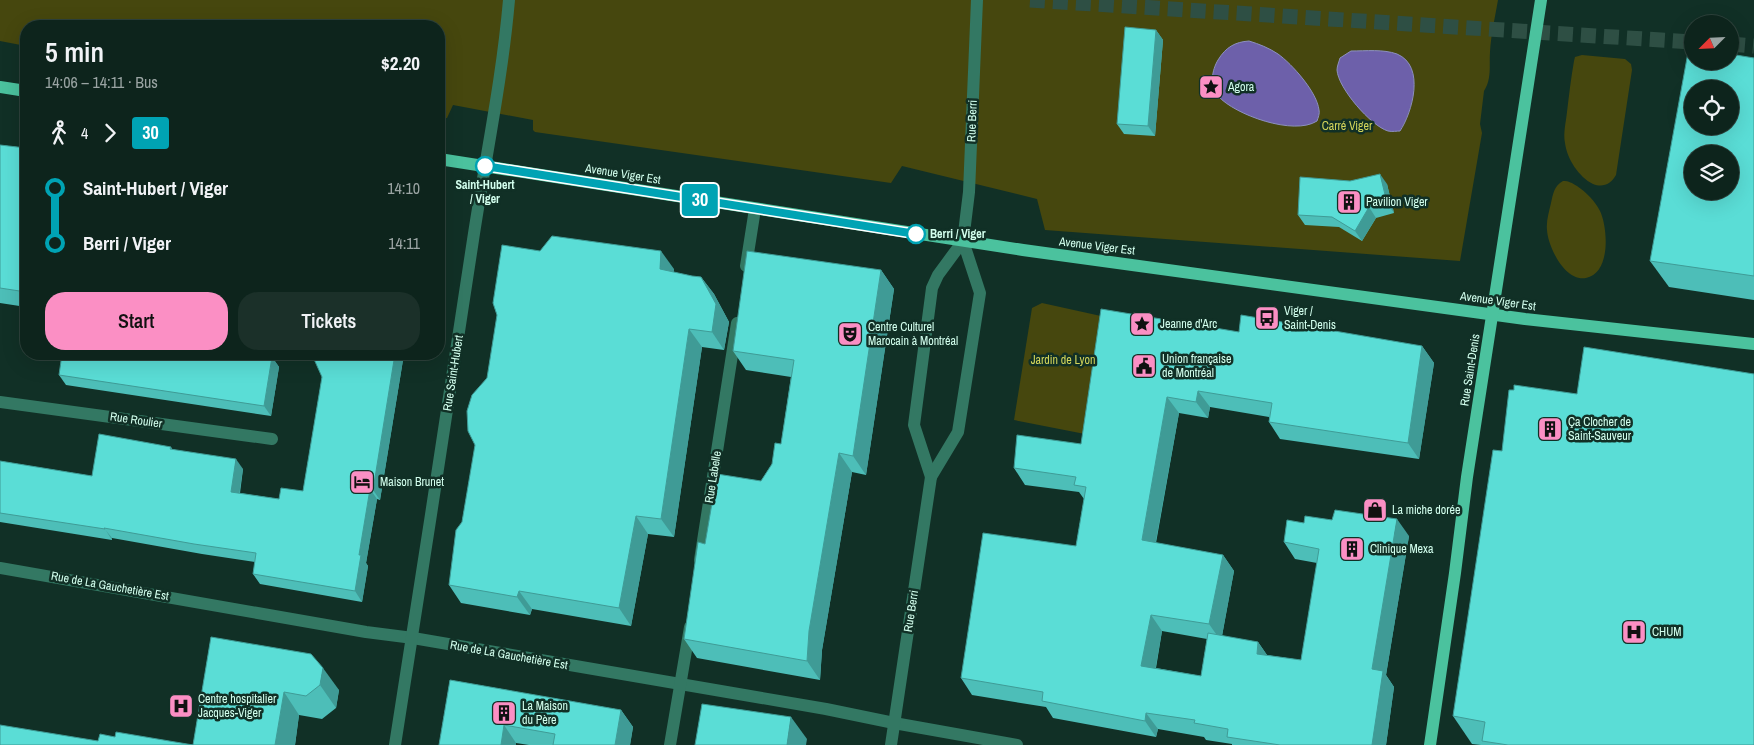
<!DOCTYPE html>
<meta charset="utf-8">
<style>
body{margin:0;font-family:"Archivo Narrow",sans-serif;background:#1b3029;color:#f1f3f6;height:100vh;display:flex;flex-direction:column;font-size:19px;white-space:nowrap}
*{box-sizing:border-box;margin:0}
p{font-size:16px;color:#9aa4a3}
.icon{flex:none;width:28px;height:28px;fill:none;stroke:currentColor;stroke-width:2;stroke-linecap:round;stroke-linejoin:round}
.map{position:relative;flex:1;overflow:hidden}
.drawer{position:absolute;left:20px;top:20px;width:425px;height:340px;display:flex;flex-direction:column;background:#0d241c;border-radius:20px;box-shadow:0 5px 20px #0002,0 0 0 1px #2d413b}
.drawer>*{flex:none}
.badge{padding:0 10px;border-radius:4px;font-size:18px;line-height:32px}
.needle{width:32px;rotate:246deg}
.tools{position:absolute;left:1684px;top:15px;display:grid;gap:10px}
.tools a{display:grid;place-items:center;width:55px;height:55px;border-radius:50%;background:#0d241c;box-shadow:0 5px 20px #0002,0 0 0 1px #2d413b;font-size:25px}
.map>.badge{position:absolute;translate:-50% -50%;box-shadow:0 0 0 2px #fff}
.legs{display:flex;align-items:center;gap:8px;height:55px;padding:0 25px;font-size:16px}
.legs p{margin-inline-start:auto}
.summary{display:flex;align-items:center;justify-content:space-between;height:85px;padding:0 25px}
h1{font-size:28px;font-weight:600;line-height:38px}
.primary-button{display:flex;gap:10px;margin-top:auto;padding:10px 25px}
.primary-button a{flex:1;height:58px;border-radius:20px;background:#fb8fc4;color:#111;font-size:20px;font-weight:600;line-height:58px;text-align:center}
.primary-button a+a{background:#1b3029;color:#f1f3f6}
ul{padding:0 25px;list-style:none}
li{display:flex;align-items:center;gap:18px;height:55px;font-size:19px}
li i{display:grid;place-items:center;width:8px;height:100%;margin:0 6px;background:currentColor}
li i::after{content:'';width:12px;height:12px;margin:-6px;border:4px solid;border-radius:50%;background:#0d241c}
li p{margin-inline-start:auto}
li:first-child i{background:linear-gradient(#0000 50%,currentColor 0)}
li:last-child i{background:linear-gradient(currentColor 50%,#0000 0)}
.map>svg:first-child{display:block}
</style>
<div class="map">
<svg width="1754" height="745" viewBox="0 0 1754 745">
<rect width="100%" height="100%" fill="#113026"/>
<g fill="#46470e">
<path d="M 0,0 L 1498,0 C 1495,17 1491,35 1490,52 C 1489,66 1492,78 1484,91 L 1480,124 L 1482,133 L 1460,261 L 1045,230 L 1037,199 L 902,166 L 891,183 L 535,132 L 533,130 L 533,120 L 453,105 L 447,118 L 439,119 L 439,26 L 26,26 L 26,46 L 0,41 Z"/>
<path d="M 1582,55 L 1625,59 L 1631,64 L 1632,70 L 1616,175 C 1611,184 1603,188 1593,184 C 1579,177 1567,159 1565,143 C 1563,133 1566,122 1567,112 C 1569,95 1571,78 1574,61 L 1575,57 Z"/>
<path d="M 1563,181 C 1569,181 1572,183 1577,186 C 1586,192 1595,201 1600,211 C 1608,228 1611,273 1586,278 C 1565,282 1548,247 1547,230 C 1546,221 1549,212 1551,203 C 1553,194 1554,186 1563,181 Z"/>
<path d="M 1042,303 L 1110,318 L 1090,435 L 1014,420 L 1032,308 Z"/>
</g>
<g fill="#6d60aa" stroke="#8c90be">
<path d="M 1249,41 C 1259,44 1269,48 1278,54 C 1292,64 1317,92 1319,110 C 1320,113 1318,118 1317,121 C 1294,136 1235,115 1218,96 C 1209,86 1212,70 1218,60 C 1226,47 1235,42 1249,41 Z"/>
<path d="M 1351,51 C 1366,51 1383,49 1397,54 C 1426,66 1412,113 1400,131 C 1397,131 1392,132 1388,131 C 1371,126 1338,88 1337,70 C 1337,66 1339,62 1340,58 Z"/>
</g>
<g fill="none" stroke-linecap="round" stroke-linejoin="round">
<g stroke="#2e4f44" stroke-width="15" stroke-dasharray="15 8" stroke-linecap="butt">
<path d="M 1030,0 L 1692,42"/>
<path d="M 1730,44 L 1754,46"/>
</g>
<g stroke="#337863" stroke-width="12">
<path d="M 746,266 L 755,209"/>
<path d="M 0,402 L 272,439"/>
<path d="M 931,477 L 914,425 L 932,288 L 938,275 L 963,241"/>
<path d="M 700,560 L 737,323"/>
<path d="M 0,568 L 366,632 L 413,638 L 826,709 L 894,723 L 1017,745"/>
<path d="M 395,745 C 422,577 447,408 473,240 C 485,160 502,81 509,0"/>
<path d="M 670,745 L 690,627"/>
<path d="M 891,745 L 931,477 L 958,432 L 980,293 L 963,241 L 969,192 L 977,0"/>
</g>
<g stroke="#4bc29e" stroke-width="12">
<path d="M 0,87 L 26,91"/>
<path d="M 439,159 L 1023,250 L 1525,319 L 1754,344"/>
<path d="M 1430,745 L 1455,573 L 1467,477 L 1541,0"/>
</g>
</g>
<g fill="#4dbeb8" fill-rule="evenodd">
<path d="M 1156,30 L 1163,40 L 1155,136 L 1124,134 L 1117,124 Z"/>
<path d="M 1754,58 L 1754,300 L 1669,287 L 1650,261 Z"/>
<path d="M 0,145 L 26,148 L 26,307 L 0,303 Z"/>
<path d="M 1387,184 L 1394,213 L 1376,218 L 1362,241 L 1339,227 L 1305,225 L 1298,215 Z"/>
<path d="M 540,251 L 674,269 L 673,272 L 692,276 L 701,277 L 714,294 L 729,322 L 724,350 L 702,347 L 674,537 L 648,534 L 631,626 L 532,609 L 530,615 L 461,603 L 449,585 L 462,522 L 487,378 Z"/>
<path d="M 881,270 L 894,289 L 866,475 L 852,472 L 822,650 L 820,680 L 697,658 L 684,639 L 705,544 L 761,481 L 772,464 L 781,444 L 791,377 L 746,370 L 733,351 Z"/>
<path d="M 1239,332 L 1422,346 L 1434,363 L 1419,459 L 1280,439 L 1269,422 L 1269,417 L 1210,407 L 1208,418 L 1179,413 L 1156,543 L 1223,555 L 1234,571 L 1222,636 L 1258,642 L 1267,655 L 1301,660 L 1317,563 L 1295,559 L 1284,542 L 1304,523 L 1409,536 L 1386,675 L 1394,687 L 1386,745 L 1232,745 L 1232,744 L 1206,740 L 1204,737 L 1158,729 L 1156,737 L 1053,718 L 1046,707 L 972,695 L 961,678 L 1076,546 L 1084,499 L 1079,492 L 1025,485 L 1014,468 L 1081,444 ZM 1162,631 L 1207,639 L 1201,676 L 1156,668 Z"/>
<path d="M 317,354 L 404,354 L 380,500 L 377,499 L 366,563 L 368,566 L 362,602 L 260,584 L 253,574 L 255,562 L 202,554 L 112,538 L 112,540 L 0,522 L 0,461 L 92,476 L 171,447 L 172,449 L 243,469 L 240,493 L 279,499 L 303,491 L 322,377 Z"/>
<path d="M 272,357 L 279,367 L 271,416 L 66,385 L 59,375 Z"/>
<path d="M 211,637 L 339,690 L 336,708 L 322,719 L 299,715 L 295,745 L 0,745 L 98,741 L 115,737 L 193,745 Z"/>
<path d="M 450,680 L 621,710 L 633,727 L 630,745 L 529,745 L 516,743 L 516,745 L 439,745 Z"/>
<path d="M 1453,716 L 1754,745 L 1481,745 L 1472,744 Z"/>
</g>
<g fill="#3f9b96">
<path d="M 1156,30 L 1163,40 L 1155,136 L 1148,126 Z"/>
<path d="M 1380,174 L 1387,184 L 1394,213 L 1387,203 Z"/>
<path d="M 1369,207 L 1376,218 L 1362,241 L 1355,231 Z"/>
<path d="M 661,251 L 674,269 L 673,287 L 660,269 Z"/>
<path d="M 881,270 L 894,289 L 866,475 L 853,456 Z"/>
<path d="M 701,277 L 714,294 L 729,322 L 724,350 L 712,332 Z"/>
<path d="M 689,329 L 702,347 L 674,537 L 661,519 Z"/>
<path d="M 1422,346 L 1434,363 L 1419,459 L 1408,443 Z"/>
<path d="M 395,354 L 404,354 L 380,500 L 373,490 Z"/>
<path d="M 272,357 L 279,367 L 271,416 L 264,406 Z"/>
<path d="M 1198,391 L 1210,407 L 1208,418 L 1196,402 Z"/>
<path d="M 1167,397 L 1179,413 L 1153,557 L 1142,540 Z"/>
<path d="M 839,453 L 852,472 L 822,650 L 820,680 L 807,661 L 809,631 Z"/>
<path d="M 236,459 L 243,469 L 238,502 L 231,492 Z"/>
<path d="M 370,489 L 377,499 L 366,563 L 368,566 L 362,602 L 355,591 L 359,555 Z"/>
<path d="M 636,516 L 648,534 L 631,626 L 619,608 Z"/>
<path d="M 1397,519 L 1409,536 L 1386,675 L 1394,687 L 1386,745 L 1372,745 L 1372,669 Z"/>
<path d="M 104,528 L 112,538 L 112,540 L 105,529 Z"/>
<path d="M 1223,555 L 1234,571 L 1221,641 L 1209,624 Z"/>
<path d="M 519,591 L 532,609 L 530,615 L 517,597 Z"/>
<path d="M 1151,615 L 1162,631 L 1153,683 L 1141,666 Z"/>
<path d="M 1258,642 L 1269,658 L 1257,654 Z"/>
<path d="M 323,668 L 339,690 L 336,708 L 320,685 Z"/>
<path d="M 284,692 L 299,715 L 295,745 L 275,745 Z"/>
<path d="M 621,710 L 633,727 L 630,745 L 615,745 Z"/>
<path d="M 1146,713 L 1158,729 L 1156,737 L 1145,721 Z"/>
<path d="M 791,717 L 807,739 L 806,745 L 787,745 Z"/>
<path d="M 504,725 L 516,743 L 516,745 L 501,745 Z"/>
</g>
<g fill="#5addd6" stroke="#3f9b96" fill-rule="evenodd">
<path d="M 1125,27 L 1156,30 L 1148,126 L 1117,124 Z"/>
<path d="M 1689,47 L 1692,48 L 1692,61 L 1730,61 L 1730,54 L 1754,58 L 1754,276 L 1650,261 ZM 1692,89 L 1730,89 L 1730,126 L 1692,126 ZM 1692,154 L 1730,154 L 1730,191 L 1692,191 Z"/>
<path d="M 0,145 L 26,148 L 26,292 L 0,288 Z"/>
<path d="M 1380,174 L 1387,203 L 1369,207 L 1355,231 L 1332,217 L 1298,215 L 1300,177 L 1350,181 Z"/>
<path d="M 552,236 L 661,251 L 660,269 L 692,276 L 701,277 L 716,304 L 712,332 L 689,329 L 661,519 L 636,516 L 619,608 L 519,591 L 517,597 L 449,585 L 456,530 L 462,522 L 475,445 L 468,431 L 467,411 L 472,395 L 487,378 L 497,315 L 493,303 L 502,245 L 540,251 Z"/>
<path d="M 747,251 L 881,270 L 853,456 L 839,453 L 809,631 L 807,661 L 684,639 L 698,542 L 705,544 L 717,474 L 761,481 L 772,464 L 775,443 L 781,444 L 794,360 L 733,351 Z"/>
<path d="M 1101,309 L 1239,332 L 1241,315 L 1422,346 L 1408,443 L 1269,422 L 1272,403 L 1198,391 L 1196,402 L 1167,397 L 1142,540 L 1223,555 L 1209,624 L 1151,615 L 1141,666 L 1201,676 L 1208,633 L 1258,642 L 1257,654 L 1301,660 L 1319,549 L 1284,542 L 1287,520 L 1304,523 L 1305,516 L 1332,520 L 1335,510 L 1397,519 L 1372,669 L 1383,671 L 1372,745 L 1280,745 L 1227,737 L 1228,729 L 1194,723 L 1195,720 L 1146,713 L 1145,721 L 1042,701 L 1043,692 L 961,678 L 983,533 L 1076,546 L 1086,487 L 1074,485 L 1076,477 L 1014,468 L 1017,435 L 1081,444 Z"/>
<path d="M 1584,347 L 1754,374 L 1754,745 L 1508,745 L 1482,741 L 1485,722 L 1453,716 L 1493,450 L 1502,451 L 1509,390 L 1514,390 L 1514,385 L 1577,394 Z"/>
<path d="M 62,354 L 252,354 L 272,357 L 264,406 L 59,375 Z"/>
<path d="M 317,354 L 395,354 L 373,490 L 370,489 L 359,555 L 361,555 L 355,591 L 253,574 L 256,553 L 194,544 L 104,528 L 105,529 L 0,513 L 0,461 L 92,476 L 99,434 L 171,447 L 170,449 L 236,459 L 231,492 L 279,499 L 281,488 L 303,491 L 322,377 L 313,357 Z"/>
<path d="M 211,637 L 311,654 L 323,668 L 320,685 L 306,696 L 284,692 L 275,745 L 0,745 L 0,725 L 98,741 L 100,734 L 115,737 L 116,732 L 193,745 Z"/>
<path d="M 450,680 L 621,710 L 615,745 L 553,745 L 555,734 L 504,725 L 501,745 L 439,745 Z"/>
<path d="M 702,704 L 791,717 L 787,745 L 695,745 Z"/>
</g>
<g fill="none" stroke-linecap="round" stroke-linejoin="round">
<defs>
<path id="line-1" d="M 485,166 L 916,234"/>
</defs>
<use href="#line-1" stroke="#fff" stroke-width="11"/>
<use href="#line-1" stroke="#00a3b4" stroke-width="8"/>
</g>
<defs>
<symbol id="sight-square" viewBox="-11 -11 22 22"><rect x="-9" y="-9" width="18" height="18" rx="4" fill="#fb8fc4" stroke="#113026"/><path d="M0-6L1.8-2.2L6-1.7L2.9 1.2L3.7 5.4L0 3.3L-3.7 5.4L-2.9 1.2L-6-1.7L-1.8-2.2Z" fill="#111"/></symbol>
<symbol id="building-square" viewBox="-11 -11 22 22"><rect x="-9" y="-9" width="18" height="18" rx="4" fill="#fb8fc4" stroke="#113026"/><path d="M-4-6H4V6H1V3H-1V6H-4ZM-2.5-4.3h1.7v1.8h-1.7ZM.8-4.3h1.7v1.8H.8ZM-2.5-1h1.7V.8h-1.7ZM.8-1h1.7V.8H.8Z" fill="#111"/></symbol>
<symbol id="bus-square" viewBox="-11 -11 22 22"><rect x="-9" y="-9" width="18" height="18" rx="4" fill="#fb8fc4" stroke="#113026"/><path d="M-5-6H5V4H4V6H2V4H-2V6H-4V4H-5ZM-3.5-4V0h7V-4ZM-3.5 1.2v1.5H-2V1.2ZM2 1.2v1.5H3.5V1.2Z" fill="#111"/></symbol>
<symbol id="theatre-square" viewBox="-11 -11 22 22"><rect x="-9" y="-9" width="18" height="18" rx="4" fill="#fb8fc4" stroke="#113026"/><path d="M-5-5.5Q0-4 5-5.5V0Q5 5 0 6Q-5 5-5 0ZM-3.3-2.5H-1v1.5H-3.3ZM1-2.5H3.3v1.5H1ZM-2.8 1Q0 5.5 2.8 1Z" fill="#111"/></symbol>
<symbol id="civic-square" viewBox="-11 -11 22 22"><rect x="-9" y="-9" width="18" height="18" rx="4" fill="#fb8fc4" stroke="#113026"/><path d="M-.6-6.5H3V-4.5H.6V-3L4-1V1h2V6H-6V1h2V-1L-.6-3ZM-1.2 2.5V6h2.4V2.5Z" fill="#111"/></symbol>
<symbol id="hotel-square" viewBox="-11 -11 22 22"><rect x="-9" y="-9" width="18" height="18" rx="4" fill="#fb8fc4" stroke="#113026"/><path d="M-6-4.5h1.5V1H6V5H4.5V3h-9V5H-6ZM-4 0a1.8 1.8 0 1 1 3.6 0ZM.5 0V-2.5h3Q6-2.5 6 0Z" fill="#111"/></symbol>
<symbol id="shop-square" viewBox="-11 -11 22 22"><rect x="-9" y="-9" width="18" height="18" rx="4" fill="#fb8fc4" stroke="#113026"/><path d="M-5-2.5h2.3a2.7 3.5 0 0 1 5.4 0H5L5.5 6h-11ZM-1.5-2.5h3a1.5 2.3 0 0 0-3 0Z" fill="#111"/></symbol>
<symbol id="hospital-square" viewBox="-11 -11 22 22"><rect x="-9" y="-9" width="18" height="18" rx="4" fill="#fb8fc4" stroke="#113026"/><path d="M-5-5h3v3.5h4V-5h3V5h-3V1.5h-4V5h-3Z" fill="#111"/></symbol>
</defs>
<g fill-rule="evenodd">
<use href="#sight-square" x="1197" y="73" width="28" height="28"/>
<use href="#building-square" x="1335" y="188" width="28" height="28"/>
<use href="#bus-square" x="1253" y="304" width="28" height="28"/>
<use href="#sight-square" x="1128" y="310" width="28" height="28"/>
<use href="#theatre-square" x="836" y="320" width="28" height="28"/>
<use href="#civic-square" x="1130" y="352" width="28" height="28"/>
<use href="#building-square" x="1536" y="415" width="28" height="28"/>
<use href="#hotel-square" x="348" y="468" width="28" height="28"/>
<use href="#shop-square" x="1361" y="496" width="28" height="28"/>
<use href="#building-square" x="1338" y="535" width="28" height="28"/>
<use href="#hospital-square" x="1620" y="618" width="28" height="28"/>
<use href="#hospital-square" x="167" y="692" width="28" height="28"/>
<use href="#building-square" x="490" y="699" width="28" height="28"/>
</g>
<g fill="#fff" stroke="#00a3b4" stroke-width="2.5">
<circle cx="485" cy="166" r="9"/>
<circle cx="916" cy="234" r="9"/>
</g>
<g text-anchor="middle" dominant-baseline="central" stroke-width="5" stroke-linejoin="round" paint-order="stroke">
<g font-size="12" fill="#d3ffee" stroke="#113026" text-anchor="start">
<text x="1228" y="87">Agora</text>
<text x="1366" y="202">Pavilion Viger</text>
<text x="1284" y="311">Viger /<tspan x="1284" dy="14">Saint-Denis</tspan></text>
<text x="1160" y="324">Jeanne d'Arc</text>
<text x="868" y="327">Centre Culturel<tspan x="868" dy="14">Marocain à Montréal</tspan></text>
<text x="1162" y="359">Union française<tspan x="1162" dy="14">de Montréal</tspan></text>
<text x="1568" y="422">Ça Clocher de<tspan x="1568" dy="14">Saint-Sauveur</tspan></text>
<text x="380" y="482">Maison Brunet</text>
<text x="1392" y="510">La miche dorée</text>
<text x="1370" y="549">Clinique Mexa</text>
<text x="1652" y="632">CHUM</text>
<text x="198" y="699">Centre hospitalier<tspan x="198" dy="14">Jacques-Viger</tspan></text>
<text x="522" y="706">La Maison<tspan x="522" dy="14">du Père</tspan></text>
</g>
<g font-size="12" fill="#d3ffee" stroke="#113026">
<text transform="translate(972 121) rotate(-88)">Rue Berri</text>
<text transform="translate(623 174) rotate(9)">Avenue Viger Est</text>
<text transform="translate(1097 246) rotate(7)">Avenue Viger Est</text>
<text transform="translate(1498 301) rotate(8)">Avenue Viger Est</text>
<text transform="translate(1470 370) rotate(-81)">Rue Saint-Denis</text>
<text transform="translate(453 373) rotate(-81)">Rue Saint-Hubert</text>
<text transform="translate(136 420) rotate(8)">Rue Roulier</text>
<text transform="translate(713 477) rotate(-81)">Rue Labelle</text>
<text transform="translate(110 586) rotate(10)">Rue de La Gauchetière Est</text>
<text transform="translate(911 611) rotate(-81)">Rue Berri</text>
<text transform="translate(509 655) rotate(10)">Rue de La Gauchetière Est</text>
</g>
<g font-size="12" fill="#d3d55a" stroke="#113026">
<text x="1347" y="126">Carré Viger</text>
<text x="1063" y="360">Jardin de Lyon</text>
</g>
<g font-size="12" font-weight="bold" fill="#d3ffee" stroke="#113026">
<text x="485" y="185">Saint-Hubert<tspan x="485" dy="14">/ Viger</tspan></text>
<text x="930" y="234" text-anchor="start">Berri / Viger</text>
</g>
</g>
</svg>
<div class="tools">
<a><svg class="needle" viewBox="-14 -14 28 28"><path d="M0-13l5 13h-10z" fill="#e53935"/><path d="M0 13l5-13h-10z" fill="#9aa4a3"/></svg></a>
<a><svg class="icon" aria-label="locate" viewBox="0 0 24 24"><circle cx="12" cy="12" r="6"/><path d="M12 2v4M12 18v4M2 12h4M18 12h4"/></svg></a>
<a><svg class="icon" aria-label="layers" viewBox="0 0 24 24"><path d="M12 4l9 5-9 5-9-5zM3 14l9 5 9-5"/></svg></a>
</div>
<b class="badge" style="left:700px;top:200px;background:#00a3b4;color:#fff">30</b>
<section class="drawer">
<div class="summary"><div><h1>5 min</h1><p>14:06 – 14:11 · Bus</p></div><b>$2.20</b></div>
<div class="legs"><svg class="icon" aria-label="walk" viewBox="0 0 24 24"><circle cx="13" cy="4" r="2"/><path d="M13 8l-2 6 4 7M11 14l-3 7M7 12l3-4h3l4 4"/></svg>4<svg class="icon" aria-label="forward" viewBox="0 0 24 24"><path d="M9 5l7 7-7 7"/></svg><b class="badge" style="background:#00a3b4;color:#fff">30</b></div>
<ul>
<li><i style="color:#00a3b4"></i><b>Saint-Hubert / Viger</b><p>14:10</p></li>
<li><i style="color:#00a3b4"></i><b>Berri / Viger</b><p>14:11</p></li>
</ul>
<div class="primary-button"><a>Start</a><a>Tickets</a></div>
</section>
</div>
